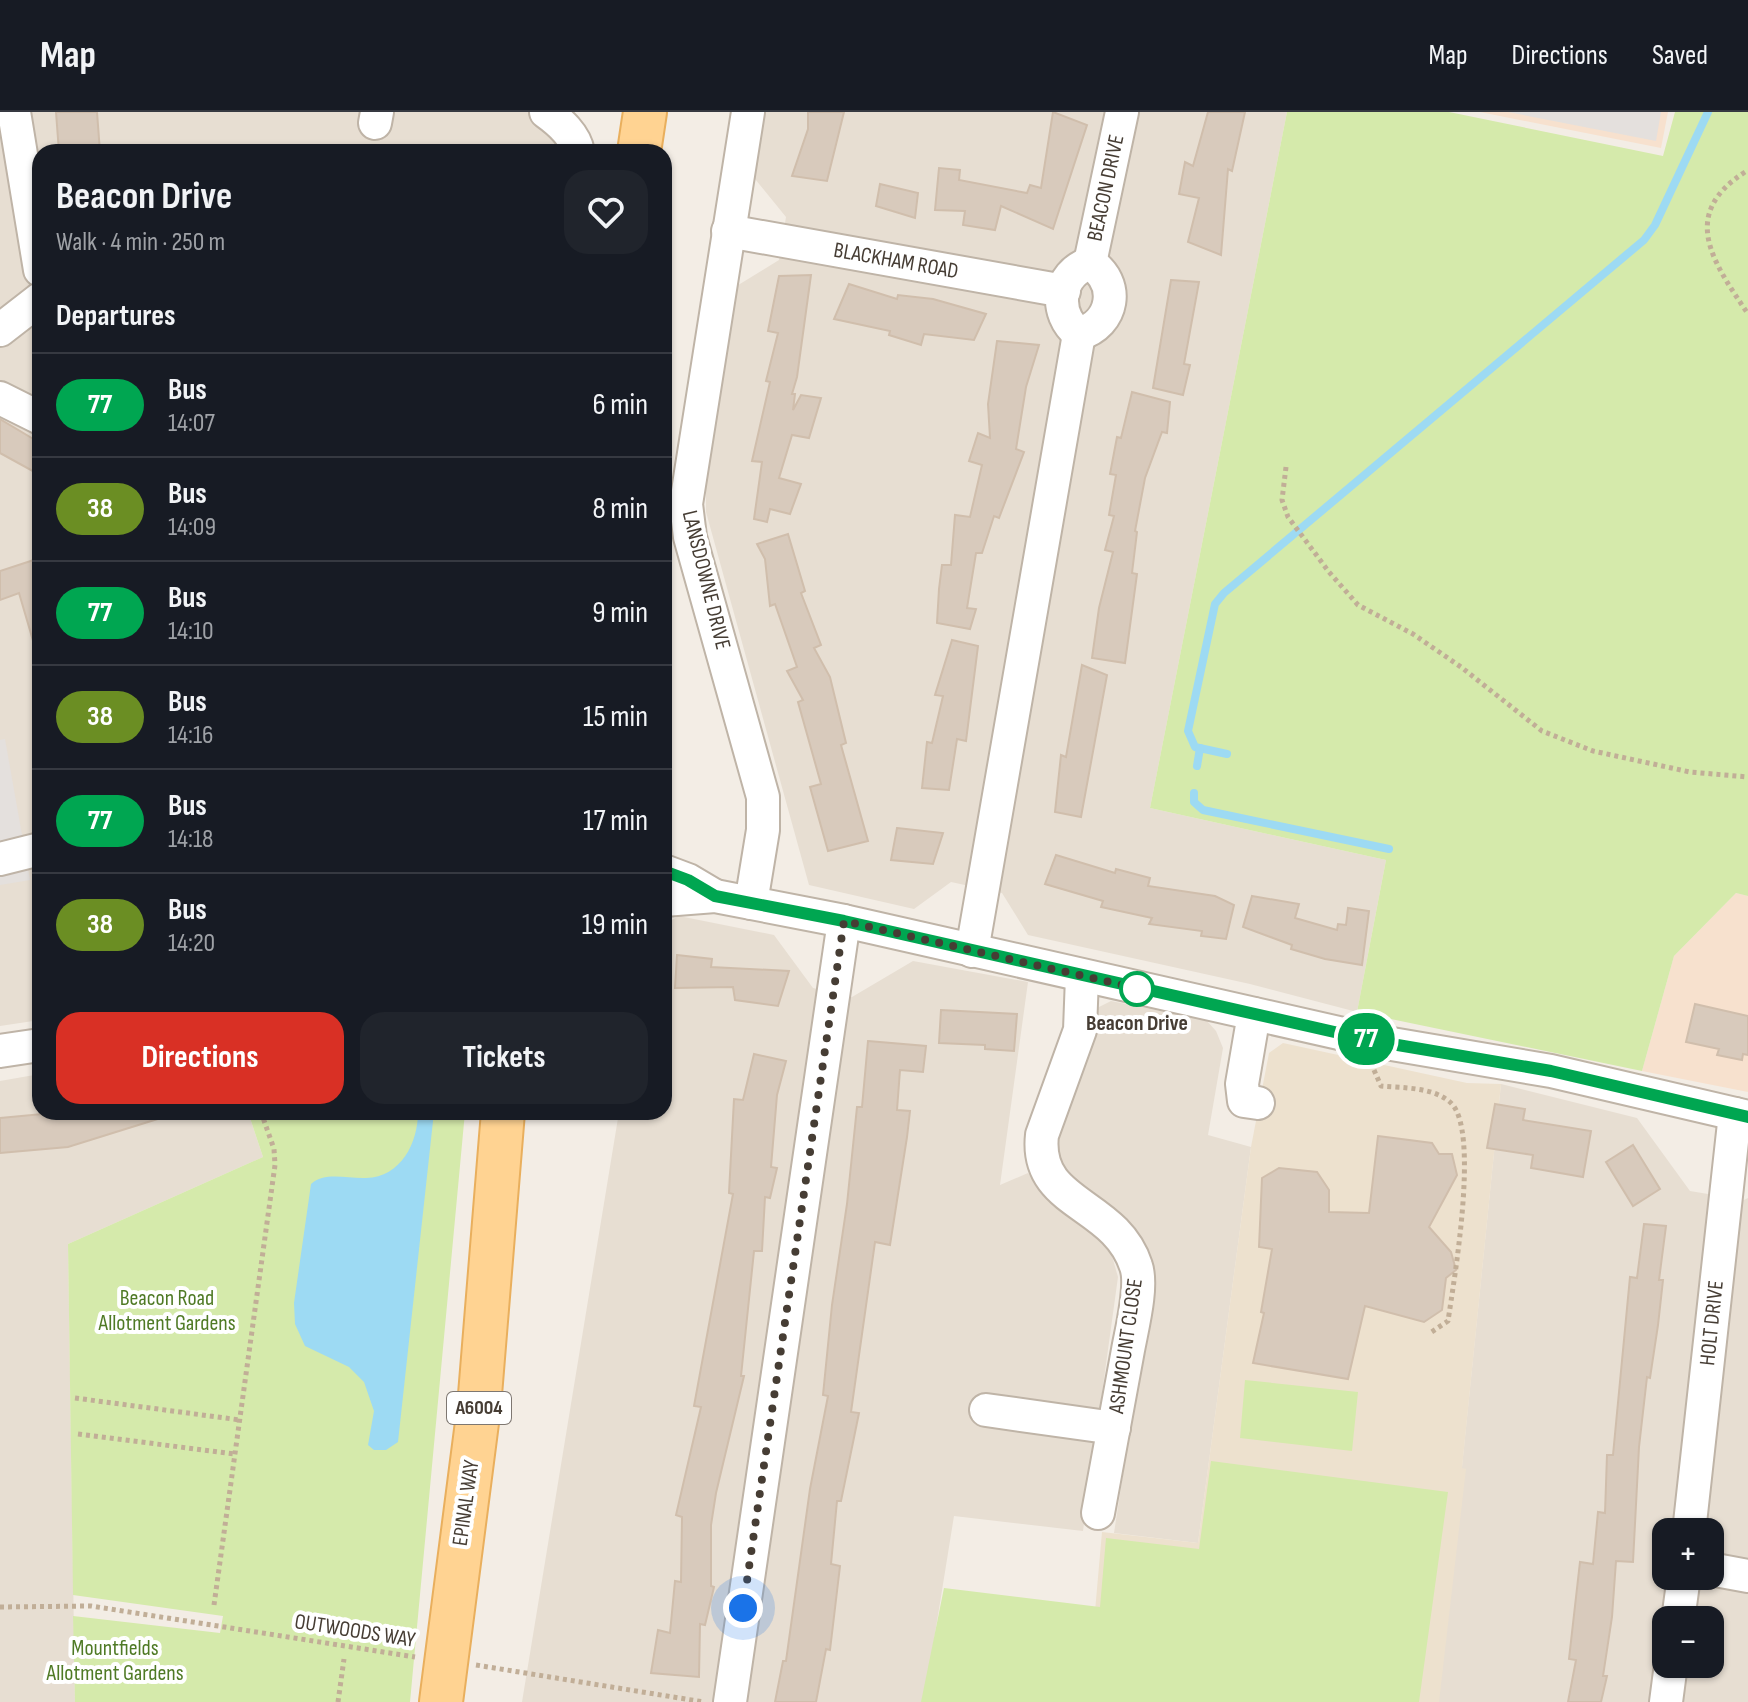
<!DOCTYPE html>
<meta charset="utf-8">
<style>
body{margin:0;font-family:"Sofia Sans Condensed",sans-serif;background:#20242c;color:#f1f3f6;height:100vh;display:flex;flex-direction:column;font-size:30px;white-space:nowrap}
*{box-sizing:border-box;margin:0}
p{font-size:26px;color:#9ea1a6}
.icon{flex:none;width:44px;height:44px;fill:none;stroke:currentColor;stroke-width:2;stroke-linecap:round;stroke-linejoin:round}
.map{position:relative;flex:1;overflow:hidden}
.details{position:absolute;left:32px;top:32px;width:640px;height:976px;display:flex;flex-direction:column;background:#171b24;border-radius:24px;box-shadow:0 2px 6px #0004}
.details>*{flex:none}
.badge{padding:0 16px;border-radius:26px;font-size:28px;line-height:52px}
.buttons{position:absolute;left:1652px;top:1406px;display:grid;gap:16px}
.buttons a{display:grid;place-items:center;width:72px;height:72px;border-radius:16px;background:#171b24;box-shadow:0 2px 6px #0004;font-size:40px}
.you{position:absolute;width:40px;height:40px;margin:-20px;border:6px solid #fff;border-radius:50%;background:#1a73e8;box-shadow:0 0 0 12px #1a73e833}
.map>.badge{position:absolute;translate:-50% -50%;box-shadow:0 0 0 4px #fff}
h2{padding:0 24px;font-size:30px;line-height:72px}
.round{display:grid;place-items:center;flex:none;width:84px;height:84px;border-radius:24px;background:#20242c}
.headline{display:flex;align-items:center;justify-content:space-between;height:136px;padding:0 24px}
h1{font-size:38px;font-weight:700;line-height:60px}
.button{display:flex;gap:16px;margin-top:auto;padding:16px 24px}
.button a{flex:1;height:92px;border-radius:24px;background:#d93025;color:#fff;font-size:32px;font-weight:700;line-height:92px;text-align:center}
.button a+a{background:#20242c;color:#f1f3f6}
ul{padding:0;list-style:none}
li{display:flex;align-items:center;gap:24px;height:104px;padding:0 24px;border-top:2px solid #363941}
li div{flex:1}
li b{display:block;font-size:30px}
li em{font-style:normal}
li .badge{min-width:88px;font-weight:700;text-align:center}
header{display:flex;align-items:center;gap:48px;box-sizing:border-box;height:112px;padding:0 40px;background:#171b24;border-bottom:2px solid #363941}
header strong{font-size:38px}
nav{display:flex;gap:44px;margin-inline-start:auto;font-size:28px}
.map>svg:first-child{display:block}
</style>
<header>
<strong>Map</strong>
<nav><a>Map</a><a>Directions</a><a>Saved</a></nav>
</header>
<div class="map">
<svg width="1748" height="1590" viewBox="0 0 1748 1590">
<rect width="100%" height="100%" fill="#f3ede5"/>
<g fill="#e7ded2" fill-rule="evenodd">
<path d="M 0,0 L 557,0 L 550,24 L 561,40 L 40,40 L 40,908 L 0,914 Z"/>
<path d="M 761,0 L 1287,0 L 1150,696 L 1386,748 L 1357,900 L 1250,872 L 1028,823 L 1002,781 L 951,770 L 914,797 L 809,773 L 706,400 L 706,371 L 735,175 L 779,148 L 786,105 L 751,62 Z"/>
<path d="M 679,804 L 774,823 L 813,876 L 852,885 L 913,849 L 1028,870 L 1000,1073 L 1028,1061 L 1048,1088 L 1096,1123 L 1112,1144 L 1118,1165 L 1083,1419 L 954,1404 L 924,1590 L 522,1590 L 619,1000 L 664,1000 L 664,812 Z"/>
<path d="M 1111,889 L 1206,908 L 1216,919 L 1223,936 L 1208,1023 L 1251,1035 L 1198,1431 L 1114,1421 L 1149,1193 L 1149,1153 L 1140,1125 L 1118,1099 L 1073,1067 L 1058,1048 L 1055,1027 L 1067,992 L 1084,955 L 1091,909 L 1099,895 Z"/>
<path d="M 40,962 L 40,1000 L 248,1000 L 263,1045 L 68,1132 L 75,1590 L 0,1590 L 0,969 Z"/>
<path d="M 1501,972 L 1637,1006 L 1690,1079 L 1744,1088 L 1748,1086 L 1748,1590 L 1438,1590 ZM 1666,1420 L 1710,1420 L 1710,1464 L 1666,1464 ZM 1666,1508 L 1710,1508 L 1710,1552 L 1666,1552 Z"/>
</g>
<g fill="#f7e1ce">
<path d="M 1480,0 L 1668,0 L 1661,36 Z"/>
<path d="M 1736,781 L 1748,784 L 1748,980 L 1642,959 L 1674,844 Z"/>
</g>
<path fill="#ede1ce" d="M 1283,931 L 1467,971 L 1501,972 L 1462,1356 L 1466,1357 L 1439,1590 L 1087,1590 L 1102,1420 L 1198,1431 L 1251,1035 L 1269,941 Z"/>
<g fill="#d5eaab">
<path d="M 1287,0 L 1449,0 L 1663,44 L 1675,0 L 1748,0 L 1748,784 L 1736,781 L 1674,844 L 1642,959 L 1357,900 L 1386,748 L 1150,696 Z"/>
<path d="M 248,1000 L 465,1000 L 410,1590 L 75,1590 L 73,1504 L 220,1521 L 223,1504 L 73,1483 L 68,1132 L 263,1045 Z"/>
<path d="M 1245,1268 L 1358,1280 L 1352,1339 L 1240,1326 Z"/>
<path d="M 1211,1349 L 1448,1380 L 1419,1590 L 921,1590 L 944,1476 L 1100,1495 L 1106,1426 L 1199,1437 Z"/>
</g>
<g fill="#e4e0dd">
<path d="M 1508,0 L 1661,0 L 1656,29 Z"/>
<path d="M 5,627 L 30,768 L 0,773 L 0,628 Z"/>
</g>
<path fill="#9ddaf3" d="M 418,1000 L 434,1000 L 398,1330 L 386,1338 L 374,1338 L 368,1333 L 374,1299 L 364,1270 L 349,1255 L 305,1234 L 295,1212 L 294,1191 L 311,1072 C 325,1059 348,1067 366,1066 C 401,1065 418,1031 418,1000 Z"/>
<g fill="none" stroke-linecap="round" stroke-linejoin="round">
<g stroke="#9ddaf3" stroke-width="8">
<path d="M 1227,642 L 1195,635 L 1188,619 L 1215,492 L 1224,481 L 1644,128 L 1655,113 L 1708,0"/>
<path d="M 1197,654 L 1200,636"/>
<path d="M 1194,681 L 1194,690 L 1203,698 L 1389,737"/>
</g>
</g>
<g fill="#d8cabc" stroke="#d0beac" stroke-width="2">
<path d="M 56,0 L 97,0 L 100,40 L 59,40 Z"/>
<path d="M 808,0 L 844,0 L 827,69 L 792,64 L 808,17 Z"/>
<path d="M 1053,0 L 1087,13 L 1053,117 L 1001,94 L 995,118 L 963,113 L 965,99 L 935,98 L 939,56 L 960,58 L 959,68 L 1027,81 L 1030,73 L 1041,76 Z"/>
<path d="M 1208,0 L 1245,0 L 1232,59 L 1228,57 L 1221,143 L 1188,130 L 1199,86 L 1179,82 L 1185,50 L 1193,54 Z"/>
<path d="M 880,72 L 918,81 L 915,106 L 876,94 Z"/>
<path d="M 811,163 L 797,265 L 792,282 L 795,282 L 793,298 L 801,283 L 821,286 L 809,326 L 792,323 L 779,366 L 801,372 L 790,402 L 770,397 L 767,410 L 754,407 L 762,350 L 752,349 L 770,270 L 766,269 L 778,221 L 768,219 L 779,164 Z"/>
<path d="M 1171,168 L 1199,170 L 1184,252 L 1190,253 L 1183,283 L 1153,276 Z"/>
<path d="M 849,172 L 897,187 L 898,183 L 933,187 L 986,202 L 974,228 L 924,222 L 921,233 L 889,223 L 890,219 L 834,207 Z"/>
<path d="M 997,229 L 1039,233 L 1026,275 L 1016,337 L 1024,340 L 999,406 L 994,404 L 982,441 L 976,441 L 967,496 L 976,497 L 970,517 L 937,511 L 939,477 L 942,453 L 951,453 L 955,403 L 970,405 L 982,353 L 969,349 L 978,321 L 990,326 L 988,292 Z"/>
<path d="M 1132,280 L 1170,290 L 1167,321 L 1162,320 L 1145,366 L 1135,419 L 1137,420 L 1132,461 L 1137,462 L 1125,551 L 1092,546 L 1099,496 L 1113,440 L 1105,438 L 1114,404 L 1109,403 L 1116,363 L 1110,362 L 1117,325 L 1121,326 Z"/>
<path d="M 0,307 L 40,331 L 40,363 L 0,341 Z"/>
<path d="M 788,422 L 805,479 L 801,481 L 821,533 L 814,536 L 830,565 L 846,631 L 841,633 L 868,729 L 828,739 L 810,675 L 821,672 L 798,590 L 803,588 L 787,559 L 797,555 L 775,492 L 770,494 L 765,447 L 757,432 Z"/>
<path d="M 40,446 L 40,531 L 34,532 L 19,481 L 0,488 L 0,459 Z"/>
<path d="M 952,528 L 978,534 L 966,629 L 957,627 L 949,678 L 922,676 L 927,630 L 932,631 L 943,584 L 935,583 Z"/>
<path d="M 1082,553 L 1107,563 L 1081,705 L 1055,700 L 1061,643 L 1066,645 Z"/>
<path d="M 897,716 L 943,721 L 933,752 L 891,748 Z"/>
<path d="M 1056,743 L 1115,761 L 1116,757 L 1150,766 L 1148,774 L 1215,784 L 1234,793 L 1226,827 L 1201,824 L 1202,819 L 1149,812 L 1152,806 L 1101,795 L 1103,789 L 1045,772 Z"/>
<path d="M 1252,784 L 1299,792 L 1295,806 L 1337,818 L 1338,812 L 1346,813 L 1348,796 L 1369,799 L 1362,853 L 1325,847 L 1291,837 L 1292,833 L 1243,815 Z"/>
<path d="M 677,843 L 712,847 L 711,855 L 789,859 L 778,894 L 735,888 L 733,875 L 675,876 Z"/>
<path d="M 1695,892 L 1748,904 L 1748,943 L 1743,942 L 1742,948 L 1717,943 L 1719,937 L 1686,930 Z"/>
<path d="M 941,898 L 1017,902 L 1014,939 L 985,937 L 985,933 L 939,931 Z"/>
<path d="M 868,929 L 926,934 L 923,960 L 900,958 L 897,998 L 910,999 L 907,1025 L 890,1133 L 875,1130 L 851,1300 L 859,1301 L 841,1389 L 837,1389 L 831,1452 L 840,1454 L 830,1538 L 826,1537 L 816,1590 L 775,1590 L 783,1549 L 786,1549 L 810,1377 L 828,1284 L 823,1283 L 832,1193 L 847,1092 L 857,995 L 862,995 Z"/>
<path d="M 754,942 L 786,949 L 777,983 L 771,1055 L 777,1056 L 770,1086 L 765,1085 L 762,1139 L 754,1139 L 741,1264 L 744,1264 L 716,1381 L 711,1413 L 711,1474 L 714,1475 L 705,1513 L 700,1512 L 699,1565 L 651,1561 L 658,1518 L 670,1521 L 675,1469 L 681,1470 L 682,1405 L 676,1403 L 701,1295 L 694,1294 L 733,1082 L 729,1081 L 734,987 L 743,988 Z"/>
<path d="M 1495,992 L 1525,997 L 1523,1008 L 1591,1019 L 1583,1065 L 1531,1056 L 1533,1043 L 1487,1036 Z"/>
<path d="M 64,1000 L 163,1000 L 164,1005 L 68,1035 L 0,1041 L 0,1006 Z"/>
<path d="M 1378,1024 L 1432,1031 L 1439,1042 L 1452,1042 L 1457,1063 L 1429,1115 L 1451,1140 L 1456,1158 L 1446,1166 L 1442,1198 L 1424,1210 L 1365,1194 L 1348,1267 L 1253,1251 L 1264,1201 L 1261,1200 L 1272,1137 L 1259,1135 L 1262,1066 L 1279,1056 L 1317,1060 L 1329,1078 L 1329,1100 L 1369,1101 Z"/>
<path d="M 1633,1033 L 1660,1077 L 1633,1094 L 1606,1050 Z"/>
<path d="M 1644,1112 L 1666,1114 L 1659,1168 L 1663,1168 L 1658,1213 L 1650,1266 L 1647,1265 L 1639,1335 L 1633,1450 L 1616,1449 L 1612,1505 L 1603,1564 L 1607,1564 L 1601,1590 L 1568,1590 L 1576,1548 L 1569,1547 L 1580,1450 L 1593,1452 L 1598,1400 L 1605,1401 L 1607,1343 L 1613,1343 L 1630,1165 L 1637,1166 Z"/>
</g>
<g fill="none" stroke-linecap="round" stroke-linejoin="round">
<defs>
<g id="minor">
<path d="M 14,0 L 40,158"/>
<path d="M 546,0 C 560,10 575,23 578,40"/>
<path d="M 748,0 L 686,392 L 690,425 L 763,685 L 763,718 L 751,791"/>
<path d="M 375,11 L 377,0"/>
<path d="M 728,119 L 1064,179"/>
<path d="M 1090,151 C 1121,171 1114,212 1079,222 C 1053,201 1057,162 1090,151 Z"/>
<path d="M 1090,151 L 1122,0"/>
<path d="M 0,218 L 40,187"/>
<path d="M 0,286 L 40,306"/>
<path d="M 0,747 L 40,737"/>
<path d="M 664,759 L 688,768 L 715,784"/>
<path d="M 664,788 L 715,784 L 844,809 L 1374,929 L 1551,959 L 1748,1005"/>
<path d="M 972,839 L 1079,222"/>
<path d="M 1082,865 L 1080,918 L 1042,1023 C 1034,1094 1115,1089 1136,1154 C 1143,1174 1132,1216 1128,1238 C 1118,1293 1108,1347 1098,1401"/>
<path d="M 1254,902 L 1242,972 L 1244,989 L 1258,991"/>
<path d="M 0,939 L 40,933"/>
<path d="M 986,1298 L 1114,1316"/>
<path d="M 1689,1420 L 1735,1002"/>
<path d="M 1710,1457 L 1748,1464"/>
<path d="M 1678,1508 L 1684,1464"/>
<path d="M 730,1590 L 844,809"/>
<path d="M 1666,1590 L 1671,1552"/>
</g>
<g id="major">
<path d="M 639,40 L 645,0"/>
<path d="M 441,1590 L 479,1295 L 503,1000"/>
</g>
</defs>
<use href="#minor" stroke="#bfb4a7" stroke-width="36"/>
<use href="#major" stroke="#e9af5d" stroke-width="46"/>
<g stroke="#c1ae97" stroke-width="5" stroke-dasharray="4 4" stroke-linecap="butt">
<path d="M 1745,60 C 1678,103 1714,151 1748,202"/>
<path d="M 1286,355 L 1282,388 L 1288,405 L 1329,460 L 1358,493 L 1413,522 L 1461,555 L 1542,619 L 1593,639 L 1690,660 L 1748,665"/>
<path d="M 664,477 L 671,463"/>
<path d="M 1374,958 L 1381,974 C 1403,976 1434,975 1451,991 C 1480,1019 1454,1168 1448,1209 L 1430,1221"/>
<path d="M 75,1286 L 240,1308"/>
<path d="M 78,1322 L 235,1342"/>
<path d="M 214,1493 L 275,1053 L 274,1037 L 261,1000"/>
<path d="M 0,1495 L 91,1494 L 415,1545"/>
<path d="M 476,1553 L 704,1590"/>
<path d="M 338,1590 L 344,1547"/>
</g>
<use href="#minor" stroke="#fff" stroke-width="32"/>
<use href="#major" stroke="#ffd392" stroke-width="42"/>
</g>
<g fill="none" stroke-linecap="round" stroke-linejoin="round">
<defs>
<path id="line" d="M 664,759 L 688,768 L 715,784 L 844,809 L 1374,929 L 1551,959 L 1748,1005"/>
</defs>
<use href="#line" stroke="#fff" stroke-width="18"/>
<use href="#line" stroke="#00a651" stroke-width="12"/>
<path stroke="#463d34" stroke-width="8" stroke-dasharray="0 14.4" d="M 743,1496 L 844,809 L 1140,877 L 1137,877"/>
</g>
<circle fill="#fff" stroke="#00a651" stroke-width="4" cx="1137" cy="877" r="16"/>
<g text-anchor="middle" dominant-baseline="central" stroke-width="8" stroke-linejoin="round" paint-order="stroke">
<rect fill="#fff" stroke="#7e7771" stroke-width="2" x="447" y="1280" width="64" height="32" rx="6"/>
<g font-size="20" font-weight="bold" fill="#463d34">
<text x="479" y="1296">A6004</text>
</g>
<g font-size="22" fill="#463d34" stroke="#fff">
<text transform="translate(1106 76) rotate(-78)">BEACON DRIVE</text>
<text transform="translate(896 149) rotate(10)">BLACKHAM ROAD</text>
<text transform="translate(706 468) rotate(76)">LANSDOWNE DRIVE</text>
<text transform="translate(1712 1211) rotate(-84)">HOLT DRIVE</text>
<text transform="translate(1126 1234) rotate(-82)">ASHMOUNT CLOSE</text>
<text transform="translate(466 1391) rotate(-82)">EPINAL WAY</text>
<text transform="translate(355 1519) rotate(9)">OUTWOODS WAY</text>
</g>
<g font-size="22" font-weight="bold" fill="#463d34" stroke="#fff">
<text x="1137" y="911">Beacon Drive</text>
</g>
<g font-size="22" fill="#4f7a25" stroke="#fff">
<text x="167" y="1186">Beacon Road<tspan x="167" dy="25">Allotment Gardens</tspan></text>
<text x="115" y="1536">Mountfields<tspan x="115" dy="25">Allotment Gardens</tspan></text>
</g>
</g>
</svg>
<div class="buttons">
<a>+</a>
<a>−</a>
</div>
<div class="you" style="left:743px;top:1496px"></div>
<b class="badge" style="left:1366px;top:927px;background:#00a651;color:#fff">77</b>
<section class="details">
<div class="headline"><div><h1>Beacon Drive</h1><p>Walk · 4 min · 250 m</p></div><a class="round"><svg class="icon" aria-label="heart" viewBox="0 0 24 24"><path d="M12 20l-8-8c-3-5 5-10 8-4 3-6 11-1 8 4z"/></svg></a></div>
<h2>Departures</h2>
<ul>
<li><span class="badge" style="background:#00a651;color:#fff">77</span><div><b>Bus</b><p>14:07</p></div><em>6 min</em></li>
<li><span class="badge" style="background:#6b8e23;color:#fff">38</span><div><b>Bus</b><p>14:09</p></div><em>8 min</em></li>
<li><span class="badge" style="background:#00a651;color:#fff">77</span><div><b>Bus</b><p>14:10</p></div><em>9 min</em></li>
<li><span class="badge" style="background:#6b8e23;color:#fff">38</span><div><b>Bus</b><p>14:16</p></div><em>15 min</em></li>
<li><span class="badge" style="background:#00a651;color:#fff">77</span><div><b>Bus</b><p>14:18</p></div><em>17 min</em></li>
<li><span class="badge" style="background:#6b8e23;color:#fff">38</span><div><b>Bus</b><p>14:20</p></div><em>19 min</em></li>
</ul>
<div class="button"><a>Directions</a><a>Tickets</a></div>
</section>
</div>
